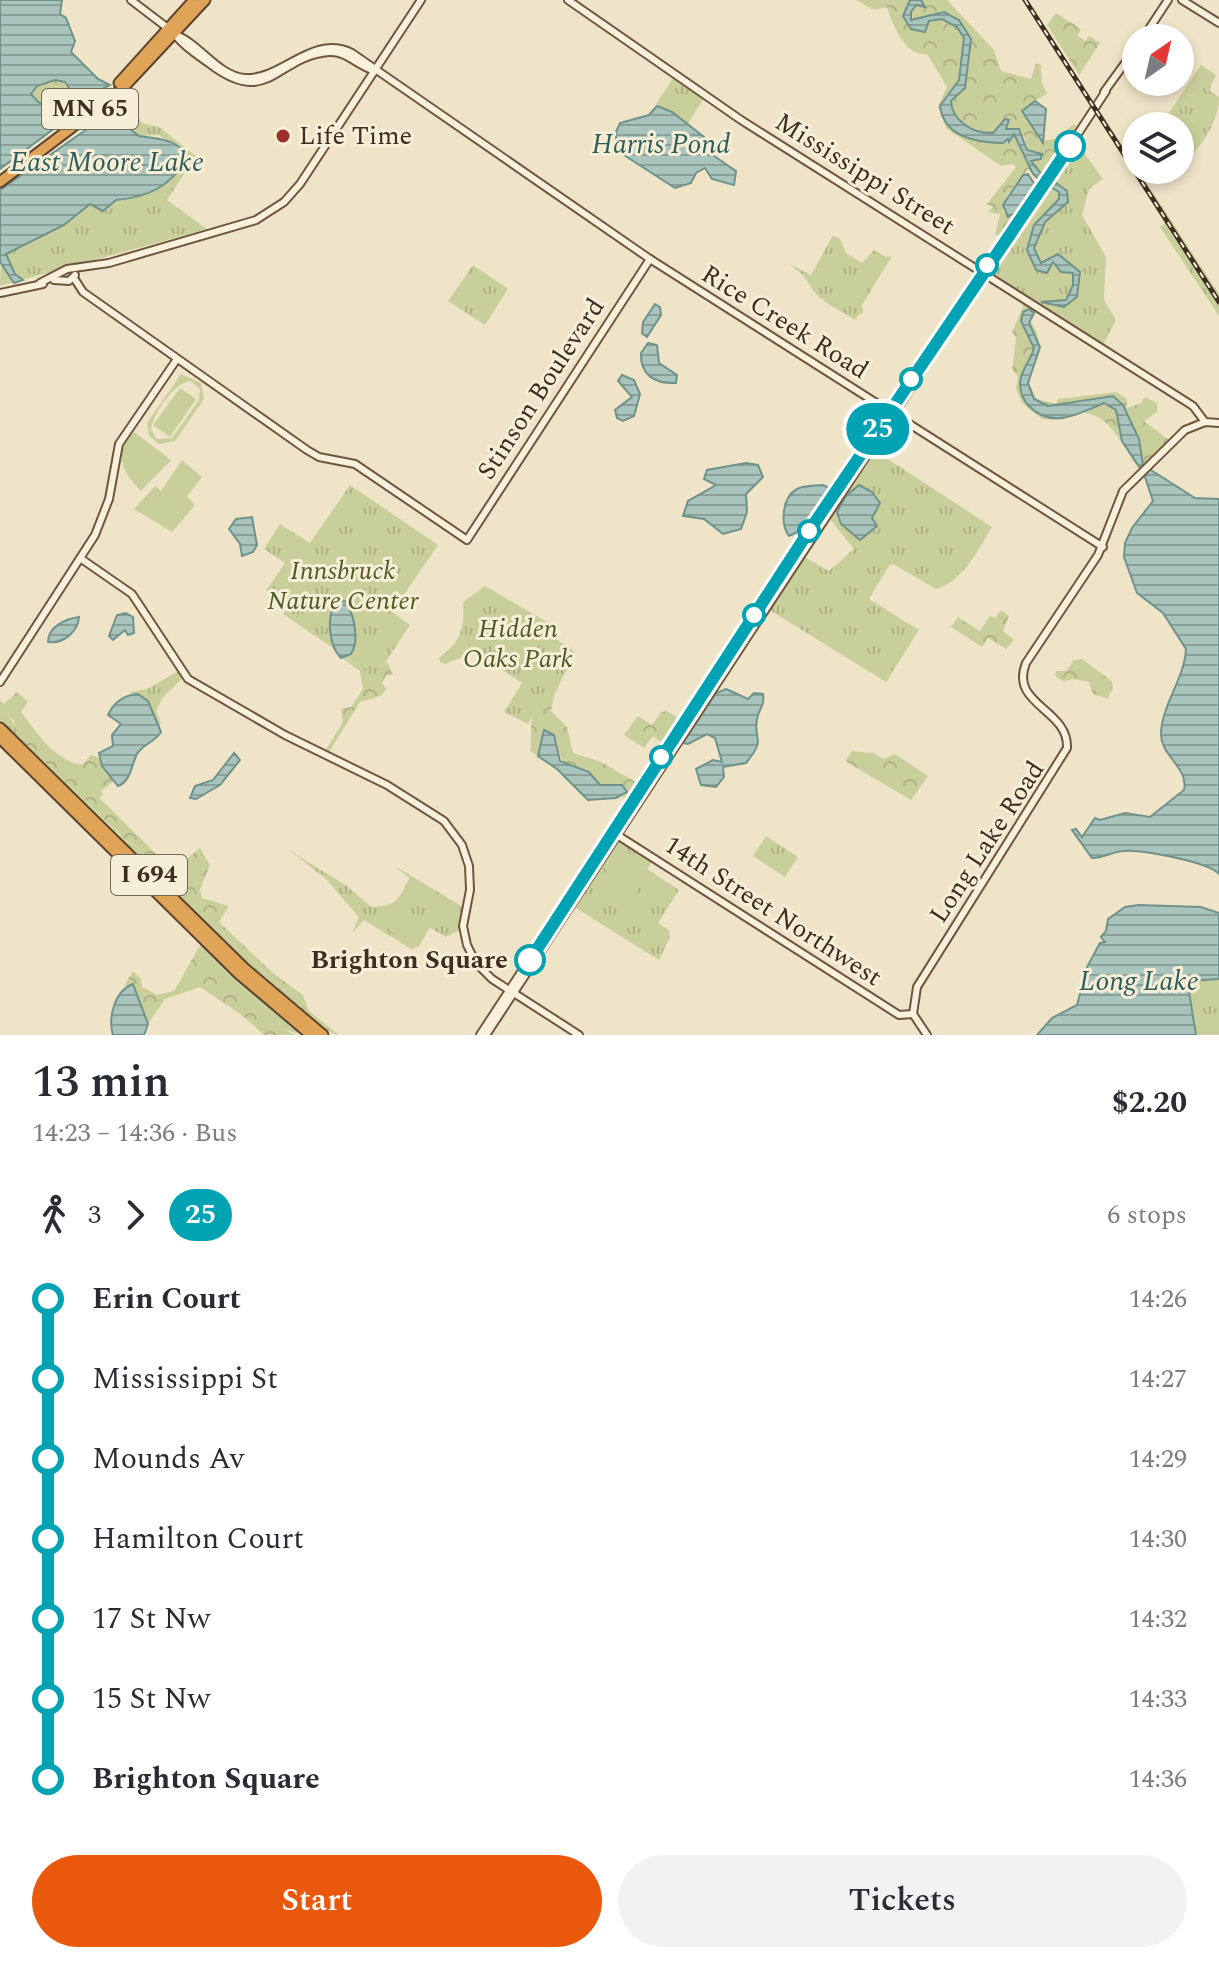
<!DOCTYPE html>
<meta charset="utf-8">
<style>
body{margin:0;font-family:Spectral,serif;background:#f2f2f3;color:#2b2b33;height:100vh;display:flex;flex-direction:column;font-size:30px;white-space:nowrap}
*{box-sizing:border-box;margin:0}
p{font-size:26px;color:#7c7c81}
.icon{flex:none;width:44px;height:44px;fill:none;stroke:currentColor;stroke-width:2;stroke-linecap:round;stroke-linejoin:round}
.map{position:relative;height:1035px;overflow:hidden}
.drawer{display:flex;flex-direction:column;background:#fff;flex:1}
.drawer>*{flex:none}
.badge{padding:0 16px;border-radius:26px;font-size:28px;line-height:52px}
.needle{width:52px;rotate:34deg}
.fabs{position:absolute;left:1122px;top:24px;display:grid;gap:16px}
.fabs a{display:grid;place-items:center;width:72px;height:72px;border-radius:50%;background:#fff;box-shadow:0 4px 12px #0003;font-size:40px}
.map>.badge{position:absolute;translate:-50% -50%;box-shadow:0 0 0 4px #fff}
.legs{display:flex;align-items:center;gap:12px;height:88px;padding:0 32px;font-size:26px}
.legs p{margin-inline-start:auto}
.head{display:flex;align-items:center;justify-content:space-between;height:136px;padding:0 32px}
h1{font-size:44px;font-weight:600;line-height:60px}
.primary-button{display:flex;gap:16px;margin-top:auto;padding:16px 32px}
.primary-button a{flex:1;height:92px;border-radius:48px;background:#ea580c;color:#fff;font-size:32px;font-weight:600;line-height:92px;text-align:center}
.primary-button a+a{background:#f2f2f3;color:#2b2b33}
ul{padding:0 32px;list-style:none}
li{display:flex;align-items:center;gap:28px;height:80px;font-size:30px}
li i{display:grid;place-items:center;width:12px;height:100%;margin:0 10px;background:currentColor}
li i::after{content:'';width:20px;height:20px;margin:-10px;border:6px solid;border-radius:50%;background:#fff}
li p{margin-inline-start:auto}
li:first-child i{background:linear-gradient(#0000 50%,currentColor 0)}
li:last-child i{background:linear-gradient(currentColor 50%,#0000 0)}
.map>svg:first-child{display:block}
</style>
<div class="map">
<svg width="1219" height="1035" viewBox="0 0 1219 1035">
<defs>
<pattern id="grass-tufts" width="24" height="20" patternUnits="userSpaceOnUse" patternTransform="scale(2)"><rect width="24" height="20" fill="#c9cf9b"/><path d="M3 7l-1-3M5 7V3M7 7l1-3M15 17l-1-3M17 17v-4M19 17l1-3" fill="none" stroke="#aeb285"/></pattern>
<pattern id="forest-crowns" width="20" height="18" patternUnits="userSpaceOnUse" patternTransform="scale(2)"><rect width="20" height="18" fill="#c9cf9b"/><path d="M2 6a3 3 0 1 1 6 0M12 15a3 3 0 1 1 6 0" fill="none" stroke="#aeb285"/></pattern>
<pattern id="water-rules" width="6" height="5" patternUnits="userSpaceOnUse" patternTransform="scale(2)"><rect width="6" height="5" fill="#a9c4bc"/><path d="M0 2.5h6" fill="none" stroke="#8ba098"/></pattern>
</defs>
<rect width="100%" height="100%" fill="#f0e4c8"/>
<g fill="url(#grass-tufts)">
<path d="M 1201,65 L 1216,75 L 1209,90 L 1219,97 C 1219,121 1200,152 1180,164 L 1180,126 L 1142,126 L 1147,120 L 1162,123 Z"/>
<path d="M 674,77 L 704,98 L 687,125 L 656,104 Z"/>
<path d="M 122,95 L 142,123 L 159,127 L 196,156 L 167,200 L 207,229 L 0,286 L 1,260 L 15,274 L 6,254 L 64,225 L 90,204 L 103,211 L 116,200 C 154,197 158,187 185,163 L 185,151 L 158,135 L 139,136 L 111,113 L 102,116 Z"/>
<path d="M 1100,111 L 1219,294 L 1219,300 L 1099,112 Z"/>
<path d="M 1096,115 L 1219,305 L 1219,316 L 1160,227 L 1165,223 Z"/>
<path d="M 1077,143 L 1103,179 L 1089,189 L 1082,215 L 1106,257 L 1104,300 L 1116,320 L 1103,345 L 1115,353 L 991,272 Z"/>
<path d="M 833,235 L 840,239 L 846,253 L 862,263 L 874,250 L 886,257 L 892,256 L 862,305 L 863,314 L 860,313 L 855,320 C 842,311 818,301 811,287 C 805,277 801,272 789,264 L 811,275 Z"/>
<path d="M 473,265 L 508,289 L 485,325 L 448,301 Z"/>
<path d="M 874,450 L 992,527 C 979,548 963,582 936,589 L 893,564 L 889,566 L 869,599 L 919,630 L 886,682 L 768,609 L 803,556 L 829,571 L 854,549 L 829,518 Z"/>
<path d="M 350,485 L 438,545 L 392,612 L 410,625 L 375,678 L 346,657 L 339,656 L 333,648 L 283,614 L 288,606 L 266,591 L 285,563 L 264,549 L 280,524 L 310,543 Z"/>
<path d="M 485,586 L 554,626 L 549,634 L 575,652 L 554,696 L 537,709 L 528,724 L 504,712 L 522,683 L 475,652 L 445,664 L 440,662 L 439,658 C 461,643 465,626 463,602 Z"/>
<path d="M 179,671 L 183,678 L 163,697 L 156,711 L 161,723 L 157,730 L 130,692 L 147,689 Z"/>
<path d="M 0,709 C 15,719 18,736 31,749 L 124,840 L 139,848 L 185,901 L 288,993 L 304,999 L 309,1011 L 339,1035 C 308,1035 42,763 0,722 Z"/>
<path d="M 766,836 L 798,857 L 785,877 L 753,856 Z"/>
<path d="M 618,840 L 663,867 L 652,862 L 647,869 L 679,890 L 658,923 L 669,930 L 670,937 L 659,960 L 574,907 Z"/>
<path d="M 290,851 L 347,886 L 371,907 C 395,907 400,899 409,878 L 395,866 L 463,907 L 460,930 L 446,937 L 430,928 L 419,946 L 411,949 L 364,920 L 352,933 L 359,917 L 325,878 Z"/>
<path d="M 202,944 L 303,1035 L 282,1029 L 275,1017 L 199,947 Z"/>
<path d="M 1219,979 L 1219,1035 L 1196,1035 L 1189,992 L 1191,981 Z"/>
</g>
<g fill="url(#forest-crowns)">
<path d="M 856,0 L 910,0 L 903,17 L 914,30 L 925,32 L 929,21 L 938,18 L 957,27 L 964,38 L 959,80 L 941,103 C 942,137 976,142 1003,143 L 1014,134 L 1033,174 L 1041,181 L 1043,176 L 1031,161 L 1042,154 L 1027,150 L 1025,137 L 1006,130 L 1009,121 L 1004,121 L 993,133 C 973,134 952,121 951,101 L 966,84 C 968,58 979,21 941,11 L 914,21 L 911,12 L 917,4 L 924,8 L 921,0 L 947,0 L 994,50 L 1001,71 L 1031,79 L 1036,63 L 1041,65 L 1042,83 L 1047,94 L 1035,101 L 1028,118 L 1040,141 L 1054,139 L 1074,124 L 1077,126 L 1040,184 L 1028,169 C 1019,180 1002,198 1003,212 L 1012,218 L 1001,233 L 1002,239 L 995,234 L 1000,214 L 988,212 L 993,207 L 987,204 L 1016,167 L 1012,164 L 1001,166 L 946,128 L 938,106 L 947,87 L 927,54 C 905,58 891,21 887,7 L 874,10 Z"/>
<path d="M 1056,13 L 1081,29 L 1077,36 L 1086,41 L 1089,36 L 1100,43 L 1079,75 L 1047,25 Z"/>
<path d="M 55,80 L 65,82 L 75,95 L 50,107 L 38,102 L 31,94 L 37,85 Z"/>
<path d="M 1025,302 L 1037,310 L 1030,320 C 1049,350 1034,355 1029,384 L 1037,399 L 1056,404 L 1058,399 L 1117,392 L 1127,399 L 1127,408 L 1141,403 L 1145,397 L 1157,403 L 1157,412 L 1144,421 L 1169,440 L 1143,465 L 1136,433 L 1123,405 L 1113,396 C 1092,399 1028,422 1028,383 C 1028,371 1037,359 1040,347 L 1028,321 L 1034,312 L 1027,309 L 1025,310 L 1035,345 L 1023,370 L 1021,390 C 1047,423 1040,415 1078,415 L 1061,420 L 1042,419 L 1022,403 L 1016,389 L 1018,376 L 1012,370 L 1016,338 L 1012,332 Z"/>
<path d="M 1102,404 L 1115,408 L 1122,441 L 1139,469 C 1123,449 1112,415 1084,413 Z"/>
<path d="M 1001,610 L 1009,616 L 1003,631 L 1014,640 L 1006,649 L 988,638 L 982,647 L 951,627 L 958,617 L 980,631 L 990,616 L 995,618 Z"/>
<path d="M 345,657 L 375,677 L 387,661 L 393,675 L 386,675 L 382,684 L 387,689 L 380,696 L 360,702 L 329,752 L 325,751 L 343,722 L 341,709 L 351,707 L 363,689 L 360,671 L 342,658 Z"/>
<path d="M 1082,659 L 1112,681 L 1113,689 L 1107,699 L 1093,694 L 1089,682 L 1072,679 L 1064,682 L 1055,676 L 1056,671 L 1066,671 L 1074,660 Z"/>
<path d="M 17,692 L 28,702 L 21,712 C 38,734 53,759 82,765 L 91,755 L 98,757 L 113,782 L 101,791 L 103,794 L 99,798 C 123,820 145,844 170,867 L 182,863 L 200,848 L 210,865 L 200,889 L 202,898 L 229,906 L 219,922 L 273,973 L 303,995 L 304,999 L 288,993 L 185,901 L 139,848 L 125,840 L 18,736 L 14,721 L 0,709 L 0,701 L 4,704 Z"/>
<path d="M 554,696 L 551,711 L 567,727 L 573,753 L 601,762 L 641,785 L 630,802 L 622,797 L 627,792 L 618,784 L 600,785 C 595,781 592,773 586,771 C 565,763 560,765 557,740 L 544,730 L 538,756 L 530,751 C 534,731 523,704 554,696 Z"/>
<path d="M 667,711 L 683,721 L 666,746 L 653,736 L 644,748 L 624,735 L 638,716 L 652,725 L 661,712 Z"/>
<path d="M 852,751 L 873,753 L 884,759 L 895,754 L 928,776 L 911,800 L 845,761 Z"/>
<path d="M 199,947 L 275,1017 L 282,1029 L 296,1035 L 264,1035 L 243,1016 L 200,987 L 165,999 L 148,1024 L 134,985 L 124,986 L 133,971 L 141,979 L 142,987 L 157,995 L 174,991 Z"/>
</g>
<g fill="#c9cf9b" fill-rule="evenodd">
<path d="M 181,374 L 201,383 L 204,399 L 175,441 L 159,444 L 149,436 L 147,423 ZM 191,381 L 200,389 L 199,400 L 172,438 L 157,439 L 151,430 C 152,415 175,381 191,381 Z"/>
<path d="M 180,388 L 196,399 L 170,437 L 153,425 Z"/>
<path d="M 134,432 L 171,460 L 141,491 C 121,471 113,453 134,432 Z"/>
<path d="M 182,460 L 202,477 L 187,496 L 195,505 L 172,532 L 134,509 L 155,486 L 161,491 Z"/>
<path d="M 609,862 L 641,883 L 621,912 C 602,903 600,880 609,862 Z"/>
<path d="M 398,912 L 422,926 L 413,943 L 389,930 Z"/>
</g>
<g fill="url(#water-rules)" stroke="#6f938a" stroke-width="2" fill-rule="evenodd">
<path d="M 0,0 L 62,0 L 60,14 L 66,18 L 75,41 L 71,52 L 98,79 L 110,85 L 100,90 L 87,104 L 0,169 ZM 55,80 L 65,82 L 74,95 L 50,107 L 38,102 L 31,94 L 37,86 Z"/>
<path d="M 910,0 L 921,0 L 925,7 L 916,5 L 911,12 L 911,20 L 944,12 L 959,20 L 971,39 L 965,88 L 951,101 C 952,121 973,134 993,133 L 1005,119 L 1009,120 L 1006,129 L 1019,129 L 1027,150 L 1042,154 L 1041,159 L 1031,161 L 1044,177 L 1041,181 L 1033,174 L 1014,134 L 1009,142 L 1008,139 L 1003,143 C 977,143 944,137 940,106 L 959,80 L 964,38 L 957,27 L 942,19 L 929,21 L 925,32 L 911,29 L 903,16 Z"/>
<path d="M 1035,101 L 1046,109 L 1043,143 L 1022,111 Z"/>
<path d="M 657,106 L 672,112 L 713,144 L 714,156 L 736,171 L 734,185 L 712,179 L 705,168 L 696,173 L 691,183 L 675,188 L 616,150 L 616,132 L 620,123 L 649,115 Z"/>
<path d="M 110,113 L 139,136 C 157,139 178,138 188,158 C 169,187 149,197 116,200 L 103,211 L 90,204 L 64,225 L 6,254 L 15,274 L 23,280 L 14,283 L 0,262 L 0,190 Z"/>
<path d="M 1028,174 L 1035,185 L 1016,212 L 1008,217 L 1003,205 L 1023,175 Z"/>
<path d="M 1055,182 L 1067,191 L 1068,202 L 1045,222 L 1034,248 L 1041,263 L 1058,254 L 1080,272 L 1077,297 L 1064,307 L 1041,302 L 1066,300 L 1073,285 L 1073,273 L 1061,272 L 1053,262 L 1047,273 L 1036,270 L 1027,250 L 1034,225 L 1059,199 L 1059,192 L 1051,187 Z"/>
<path d="M 655,304 L 660,307 L 661,315 L 647,337 L 642,333 L 643,322 Z"/>
<path d="M 1029,309 L 1034,313 L 1029,323 L 1040,347 L 1028,383 L 1034,399 L 1048,406 L 1113,396 L 1123,405 L 1139,439 L 1143,465 L 1195,498 L 1219,499 L 1219,874 C 1209,862 1140,849 1123,851 C 1112,852 1103,858 1092,858 L 1072,830 L 1076,829 L 1082,837 L 1095,818 L 1100,820 L 1125,813 L 1150,817 L 1184,790 C 1189,767 1160,756 1161,733 C 1162,705 1185,677 1186,649 L 1163,613 L 1137,593 L 1124,557 L 1125,543 L 1132,528 L 1153,501 L 1144,474 L 1122,441 L 1116,410 L 1104,403 C 1081,413 1051,430 1029,406 C 1023,400 1020,391 1020,383 C 1021,369 1031,360 1034,348 L 1021,321 L 1023,312 Z"/>
<path d="M 648,343 L 657,345 L 659,363 L 677,375 L 676,383 C 655,384 640,375 641,353 Z"/>
<path d="M 622,375 L 634,380 L 640,394 L 634,416 L 623,421 L 617,418 L 615,410 L 632,397 L 618,381 Z"/>
<path d="M 746,463 L 758,465 L 763,477 L 746,494 L 747,512 L 741,529 L 723,534 L 704,519 L 683,516 L 688,501 L 716,485 L 704,479 L 707,470 Z"/>
<path d="M 823,485 L 829,488 L 828,493 L 800,531 L 789,536 C 780,524 782,497 797,489 C 804,485 815,486 823,485 Z"/>
<path d="M 859,485 L 872,492 L 880,503 L 872,518 L 877,526 L 860,540 L 841,524 L 837,512 L 845,497 Z"/>
<path d="M 252,517 L 257,545 L 253,552 L 242,556 L 240,544 L 229,529 L 236,519 Z"/>
<path d="M 345,601 C 354,614 360,640 351,654 L 341,658 C 328,645 327,618 335,602 Z"/>
<path d="M 126,613 L 133,617 L 134,633 L 128,635 L 125,630 L 113,640 L 109,636 L 117,615 Z"/>
<path d="M 79,617 C 78,632 63,644 48,642 C 48,627 65,619 79,617 Z"/>
<path d="M 726,689 L 748,699 L 754,693 L 763,694 C 765,706 759,708 757,719 C 753,742 767,737 746,763 L 723,767 L 724,777 L 716,787 L 701,785 L 696,769 L 713,760 L 722,762 L 715,738 L 707,734 L 688,744 L 683,743 L 716,693 Z"/>
<path d="M 138,694 L 148,701 L 161,732 C 155,742 143,744 137,754 C 131,766 131,781 118,786 L 102,766 L 99,753 L 113,746 L 112,735 L 121,724 L 108,715 C 114,702 124,695 138,694 Z"/>
<path d="M 544,730 L 554,735 L 560,761 L 589,772 L 600,785 L 622,785 L 627,792 L 616,798 L 588,800 L 557,769 L 538,756 Z"/>
<path d="M 234,753 L 240,760 L 220,785 L 196,799 L 190,798 L 195,786 L 213,780 Z"/>
<path d="M 1139,905 L 1201,907 L 1219,913 L 1219,979 L 1191,981 L 1189,992 L 1196,1035 L 1037,1035 L 1052,1018 L 1077,1005 L 1087,967 L 1100,943 L 1105,942 L 1101,937 L 1106,931 L 1108,919 L 1125,907 Z"/>
<path d="M 133,984 L 148,1024 L 144,1035 L 113,1035 C 108,1018 114,991 133,984 Z"/>
</g>
<g fill="none" stroke-linecap="round" stroke-linejoin="round">
<defs>
<g id="secondary">
<path d="M 131,0 L 169,29"/>
<path d="M 568,0 L 741,120 L 1193,406 L 1205,422"/>
<path d="M 1182,0 L 1219,23"/>
<path d="M 176,35 C 200,44 218,76 245,78 C 283,80 312,33 352,53 L 650,259 L 1103,547"/>
<path d="M 177,37 C 186,48 199,56 210,64 C 269,109 276,56 329,52 C 348,51 358,67 374,70"/>
<path d="M 1143,38 L 1168,0"/>
<path d="M 1104,92 L 1136,48"/>
<path d="M 74,278 L 83,292 L 307,450 L 319,457 L 355,464 L 467,540 L 650,259"/>
<path d="M 54,280 L 69,281 L 75,275"/>
<path d="M 40,283 L 67,269 L 109,263 L 256,220 L 284,202 L 300,184 L 421,0"/>
<path d="M 0,293 L 43,284"/>
<path d="M 80,558 L 132,594 L 188,679 L 285,735 L 387,785 L 444,821 L 462,845 L 469,866 L 470,890 L 463,926 L 467,945 L 476,963 L 492,979 L 579,1035"/>
<path d="M 0,682 L 95,535 L 109,499 L 119,444 L 177,359"/>
<path d="M 614,833 L 899,1015 L 913,1014"/>
<path d="M 480,1035 L 807,534 L 1009,235"/>
<path d="M 486,1035 L 1106,91"/>
<path d="M 927,1035 L 913,1014 L 917,987 L 1067,748 C 1069,709 1009,705 1026,663 L 1098,555 L 1123,491 L 1185,430 L 1205,422 L 1219,423"/>
</g>
<g id="highway">
<path d="M 119,83 L 194,0"/>
<path d="M 0,182 L 121,90 L 205,0"/>
<path d="M 0,728 L 244,968 L 323,1035"/>
<path d="M 0,738 L 239,974 L 311,1035"/>
</g>
</defs>
<use href="#secondary" stroke="#6f573f" stroke-width="10"/>
<use href="#highway" stroke="#5b4430" stroke-width="13"/>
<use href="#secondary" stroke="#faf1dc" stroke-width="6"/>
<use href="#highway" stroke="#e0a458" stroke-width="9"/>
<defs>
<path id="rail" d="M 1025,0 L 1219,302"/>
</defs>
<use href="#rail" stroke="#3d2e20" stroke-width="5"/>
<use href="#rail" stroke="#f7eed8" stroke-width="2" stroke-dasharray="6" stroke-linecap="butt"/>
</g>
<g fill="none" stroke-linecap="round" stroke-linejoin="round">
<defs>
<path id="line-1" d="M 530,960 L 807,534 L 1070,146"/>
</defs>
<use href="#line-1" stroke="#fff" stroke-width="18"/>
<use href="#line-1" stroke="#00a3b4" stroke-width="12"/>
</g>
<circle fill="#9e2a2b" stroke="#f7eed8" stroke-width="3" cx="283" cy="136" r="8"/>
<g fill="#fff" stroke="#00a3b4" stroke-width="4">
<circle cx="1070" cy="146" r="14"/>
<circle cx="987" cy="265" r="10"/>
<circle cx="911" cy="379" r="10"/>
<circle cx="809" cy="531" r="10"/>
<circle cx="754" cy="615" r="10"/>
<circle cx="661" cy="757" r="10"/>
<circle cx="530" cy="960" r="14"/>
</g>
<g text-anchor="middle" dominant-baseline="central" stroke-width="6" stroke-linejoin="round" paint-order="stroke">
<g fill="#f7eed8" stroke="#756857" stroke-width="2">
<rect x="42" y="89" width="96" height="40" rx="6"/>
<rect x="111" y="855" width="76" height="40" rx="6"/>
</g>
<g font-size="24" font-weight="bold" fill="#3d2e20">
<text x="90" y="109">MN 65</text>
<text x="149" y="875">I 694</text>
</g>
<g font-size="26" fill="#3d2e20" stroke="#f7eed8" text-anchor="start">
<text x="299" y="136">Life Time</text>
</g>
<g font-size="26" fill="#3d2e20" stroke="#f7eed8">
<text transform="translate(865 174) rotate(32)">Mississippi Street</text>
<text transform="translate(785 322) rotate(32)">Rice Creek Road</text>
<text transform="translate(541 389) rotate(-57)">Stinson Boulevard</text>
<text transform="translate(987 842) rotate(-57)">Long Lake Road</text>
<text transform="translate(773 911) rotate(33)">14th Street Northwest</text>
</g>
<g font-size="26" font-style="italic" fill="#4d5a26" stroke="#f7eed8">
<text x="343" y="571">Innsbruck<tspan x="343" dy="30">Nature Center</tspan></text>
<text x="518" y="629">Hidden<tspan x="518" dy="30">Oaks Park</tspan></text>
</g>
<g font-size="26" font-weight="bold" fill="#3d2e20" stroke="#f7eed8" text-anchor="end">
<text x="508" y="960">Brighton Square</text>
</g>
<g font-size="28" font-style="italic" fill="#2f5d5a" stroke="#f7eed8">
<text x="661" y="144">Harris Pond</text>
<text x="107" y="162">East Moore Lake</text>
<text x="1139" y="981">Long Lake</text>
</g>
</g>
</svg>
<div class="fabs">
<a><svg class="needle" viewBox="-14 -14 28 28"><path d="M0-13l5 13h-10z" fill="#e53935"/><path d="M0 13l5-13h-10z" fill="#7c7c81"/></svg></a>
<a><svg class="icon" aria-label="layers" viewBox="0 0 24 24"><path d="M12 4l9 5-9 5-9-5zM3 14l9 5 9-5"/></svg></a>
</div>
<b class="badge" style="left:878px;top:429px;background:#00a3b4;color:#fff">25</b>
</div>
<section class="drawer">
<div class="head"><div><h1>13 min</h1><p>14:23 – 14:36 · Bus</p></div><b>$2.20</b></div>
<div class="legs"><svg class="icon" aria-label="walk" viewBox="0 0 24 24"><circle cx="13" cy="4" r="2"/><path d="M13 8l-2 6 4 7M11 14l-3 7M7 12l3-4h3l4 4"/></svg>3<svg class="icon" aria-label="forward" viewBox="0 0 24 24"><path d="M9 5l7 7-7 7"/></svg><b class="badge" style="background:#00a3b4;color:#fff">25</b><p>6 stops</p></div>
<ul>
<li><i style="color:#00a3b4"></i><b>Erin Court</b><p>14:26</p></li>
<li><i style="color:#00a3b4"></i><span>Mississippi St</span><p>14:27</p></li>
<li><i style="color:#00a3b4"></i><span>Mounds Av</span><p>14:29</p></li>
<li><i style="color:#00a3b4"></i><span>Hamilton Court</span><p>14:30</p></li>
<li><i style="color:#00a3b4"></i><span>17 St Nw</span><p>14:32</p></li>
<li><i style="color:#00a3b4"></i><span>15 St Nw</span><p>14:33</p></li>
<li><i style="color:#00a3b4"></i><b>Brighton Square</b><p>14:36</p></li>
</ul>
<div class="primary-button"><a>Start</a><a>Tickets</a></div>
</section>
